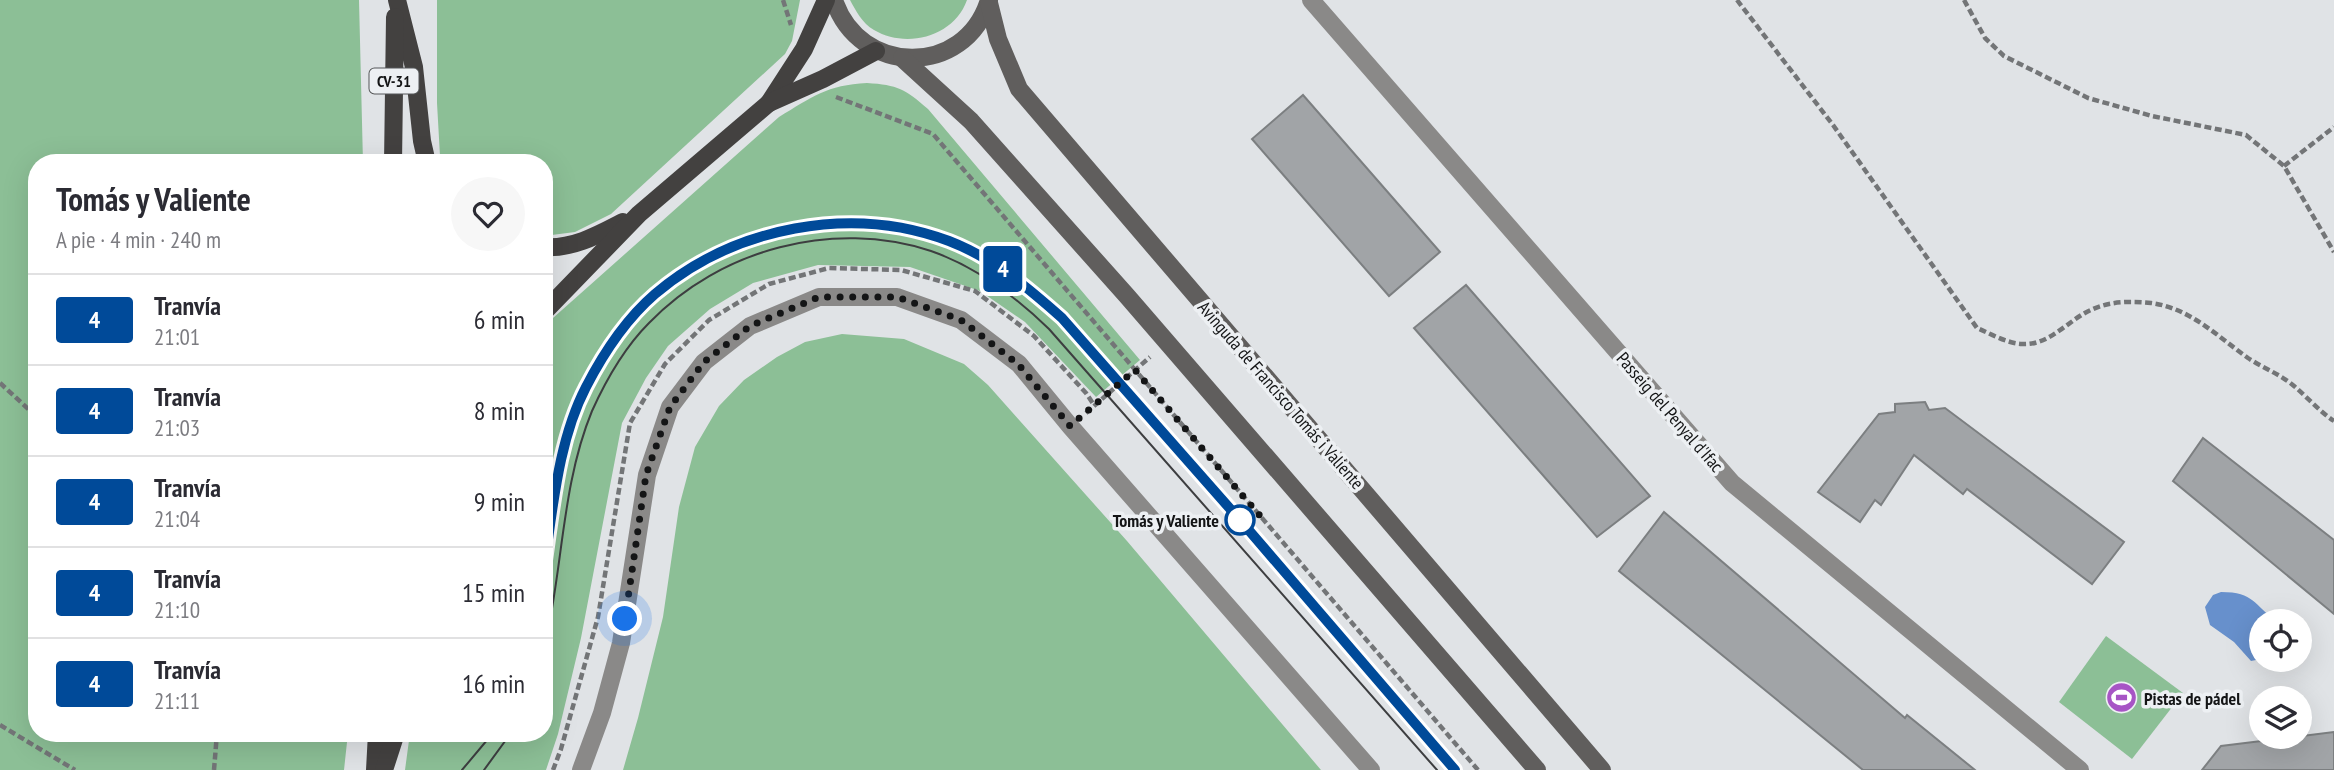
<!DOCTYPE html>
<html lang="es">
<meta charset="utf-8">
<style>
body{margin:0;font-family:"PT Sans Narrow",sans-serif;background:#f7f7f7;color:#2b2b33;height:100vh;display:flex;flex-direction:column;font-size:26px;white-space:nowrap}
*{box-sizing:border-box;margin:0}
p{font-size:23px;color:#7c7c81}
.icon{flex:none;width:38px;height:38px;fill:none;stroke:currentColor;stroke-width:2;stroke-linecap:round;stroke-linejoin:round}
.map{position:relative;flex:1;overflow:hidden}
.details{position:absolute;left:28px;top:154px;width:525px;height:588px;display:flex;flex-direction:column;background:#fff;border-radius:28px;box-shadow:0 7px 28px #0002}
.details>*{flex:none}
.badge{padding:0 14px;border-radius:5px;font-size:24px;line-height:46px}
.tools{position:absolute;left:2249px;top:609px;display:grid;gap:14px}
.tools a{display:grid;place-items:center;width:63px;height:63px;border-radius:50%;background:#fff;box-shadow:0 7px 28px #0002;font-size:35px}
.you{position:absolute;width:35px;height:35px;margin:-18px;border:5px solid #fff;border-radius:50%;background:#1a73e8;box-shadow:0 0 0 10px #1a73e833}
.map>.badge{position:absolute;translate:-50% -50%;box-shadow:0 0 0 4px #fff}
.round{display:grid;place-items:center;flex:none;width:74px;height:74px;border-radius:37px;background:#f7f7f7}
.overview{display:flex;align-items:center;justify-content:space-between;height:119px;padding:0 28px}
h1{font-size:33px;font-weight:700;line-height:52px}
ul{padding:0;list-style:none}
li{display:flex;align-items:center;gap:21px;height:91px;padding:0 28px;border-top:2px solid #e1e1e2}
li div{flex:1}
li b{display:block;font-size:26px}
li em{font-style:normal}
li .badge{min-width:77px;font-weight:700;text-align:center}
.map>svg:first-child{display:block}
</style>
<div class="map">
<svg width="2334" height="770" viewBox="0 0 2334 770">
<rect width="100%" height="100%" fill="#e0e3e6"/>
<g fill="#8cbf96">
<path d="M 0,0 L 359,0 L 363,163 L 37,163 L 37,733 L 348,733 L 344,770 L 0,770 Z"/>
<path d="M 437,0 L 800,0 L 792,41 L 785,54 L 611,214 L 575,232 L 544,236 L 544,163 L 443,163 L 440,156 L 437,103 Z"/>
<path d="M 850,0 L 967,0 C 954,37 906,49 874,30 C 862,23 856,11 850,0 Z"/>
<path d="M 867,83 C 898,85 905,89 928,109 L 1140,360 L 1096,397 L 1025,322 L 980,291 L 910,267 L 818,265 L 753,283 L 710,309 L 668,346 L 646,378 L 622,423 L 581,638 L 558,734 L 546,770 L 405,770 L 410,733 L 544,733 L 544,326 L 779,117 C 812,97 827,85 867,83 Z"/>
<path d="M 842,334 L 904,339 L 964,364 L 988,385 L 1127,541 L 1321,770 L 623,770 L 638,718 L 663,617 L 679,507 L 695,447 L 719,406 L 744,380 L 777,357 L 805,342 Z"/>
<path d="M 2106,636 L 2183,693 L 2132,759 L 2059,702 Z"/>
</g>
<path fill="#6790cc" d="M 2221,592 C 2255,592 2253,605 2277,621 L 2261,621 L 2261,659 L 2251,661 L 2234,642 L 2210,625 L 2205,607 L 2213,595 Z"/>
<g fill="#a1a4a7" stroke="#7c7f81" stroke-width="2">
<path d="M 1303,95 L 1440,252 L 1389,296 L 1252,139 Z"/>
<path d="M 1466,285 L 1650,496 L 1597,537 L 1414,328 Z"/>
<path d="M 1925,402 L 1929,410 L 1945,408 L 2124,542 L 2092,584 L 1967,489 L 1963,494 L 1914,455 L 1881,505 L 1875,500 L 1860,522 L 1818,492 L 1879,414 L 1895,412 L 1895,404 Z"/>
<path d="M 2203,438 L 2334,540 L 2334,614 L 2173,481 Z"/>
<path d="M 1664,512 L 1905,718 L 1907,715 L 1975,770 L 1863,770 L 1619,571 Z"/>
<path d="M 2334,732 L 2334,770 L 2202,770 L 2221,746 Z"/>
</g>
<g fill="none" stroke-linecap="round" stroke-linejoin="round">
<g stroke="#737577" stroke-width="4.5" stroke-dasharray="7 3.5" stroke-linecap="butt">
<path d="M 783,0 L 791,25"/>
<path d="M 1737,0 L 1833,125 L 1977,328 C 1991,334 2006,343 2022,344 C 2050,346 2070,318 2093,309 C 2111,301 2132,301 2151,303 C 2190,308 2217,336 2248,358 C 2263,368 2280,374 2294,386 C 2307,397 2319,411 2334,421"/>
<path d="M 1964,0 L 1985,38 L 2004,56 L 2088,98 L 2152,116 L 2246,135 L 2284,166 L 2334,252"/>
<path d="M 836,97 L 933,134 L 1478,770"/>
<path d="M 2284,166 L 2334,127"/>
<path d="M 0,383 L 37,417"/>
<path d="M 1086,413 L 1150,357"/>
<path d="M 0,725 L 75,770"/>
<path d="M 214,770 L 217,733"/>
<path d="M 553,770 L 561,749 L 598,617 L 630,423 L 665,364 L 709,320 L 769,284 L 829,268 L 901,270 L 975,291 L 1034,336 L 1086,393 L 1094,405"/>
</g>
<g stroke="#8a8988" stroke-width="18">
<path d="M 1311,0 L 1732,483 L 2080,770"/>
<path d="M 581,770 L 602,713 L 621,643 L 647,475 L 670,407 L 704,362 L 750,326 L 819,297 L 897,297 L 961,320 L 1019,364 L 1070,426 L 1371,770"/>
</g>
<g stroke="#605e5d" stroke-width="18">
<path d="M 834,0 C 859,76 965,78 989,0"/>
<path d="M 989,3 L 998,39 L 1019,89 L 1602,770"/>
<path d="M 902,58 L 971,121 L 1127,296 L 1537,770"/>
</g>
<g stroke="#434140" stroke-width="18">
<path d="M 397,0 L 414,67 L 422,141 L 427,163"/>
<path d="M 769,103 L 804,49 L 826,0"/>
<path d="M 393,163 L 395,17"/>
<path d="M 544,247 C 573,249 598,235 623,222"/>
<path d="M 544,312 L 639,214 L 769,103 L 823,79 L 876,51"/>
<path d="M 375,770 L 377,733"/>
<path d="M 384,770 L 396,733"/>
</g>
<g stroke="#3d3e40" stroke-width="2">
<path d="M 544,567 C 553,508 558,441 586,387 C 603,354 627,319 655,294 C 734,227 851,204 949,241 C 993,258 1028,287 1062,318 L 1240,520 L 1455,770"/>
<path d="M 544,649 C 563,571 561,486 592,411 C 606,380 624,348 649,323 C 720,249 833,219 931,251 C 977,267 1015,296 1049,329 L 1437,770"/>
<path d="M 462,770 L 493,733"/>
<path d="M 484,770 L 511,733"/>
</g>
</g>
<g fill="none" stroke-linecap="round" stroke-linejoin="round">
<defs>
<path id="line" d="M 544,567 C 553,508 558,441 586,387 C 603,354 626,319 655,294 C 734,227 851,204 949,241 C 993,258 1027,287 1062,318 L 1240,520 L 1455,770"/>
</defs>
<use href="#line" stroke="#fff" stroke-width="16"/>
<use href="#line" stroke="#004a99" stroke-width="10"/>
<path stroke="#141516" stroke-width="7" stroke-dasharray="0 12.6" d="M 625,619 L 646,475 L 670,407 L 704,362 L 750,326 L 819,297 L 897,297 L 961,320 L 1018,364 L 1070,426 L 1135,370 L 1261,517 L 1240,520"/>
</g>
<defs>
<symbol id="stadium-disc" viewBox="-11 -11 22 22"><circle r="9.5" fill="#a755c5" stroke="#edf0f3"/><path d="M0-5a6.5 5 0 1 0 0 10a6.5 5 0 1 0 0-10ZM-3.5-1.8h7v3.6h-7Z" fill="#fff"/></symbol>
</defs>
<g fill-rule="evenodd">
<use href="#stadium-disc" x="2104" y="680" width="35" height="35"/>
</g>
<circle fill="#fff" stroke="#004a99" stroke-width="3.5" cx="1240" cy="520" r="14"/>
<g text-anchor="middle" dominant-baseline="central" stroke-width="7" stroke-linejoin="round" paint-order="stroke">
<rect fill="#edf0f3" stroke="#555758" stroke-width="2" x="369.5" y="68.5" width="49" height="25" rx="5"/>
<g font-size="16" font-weight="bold" fill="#141516">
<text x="394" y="81">CV-31</text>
</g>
<g font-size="18" fill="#141516" stroke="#edf0f3">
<text transform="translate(1281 395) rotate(49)">Avinguda de Francisco Tomás i Valiente</text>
<text transform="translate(1670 412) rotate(49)">Passeig del Penyal d'Ifac</text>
</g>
<g font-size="18" font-weight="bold" fill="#141516" stroke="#edf0f3" text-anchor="end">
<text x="1219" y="520">Tomás y Valiente</text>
</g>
<g font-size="18" font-weight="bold" fill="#141516" stroke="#edf0f3" text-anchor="start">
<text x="2144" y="698">Pistas de pádel</text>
</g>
</g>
</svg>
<div class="tools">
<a><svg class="icon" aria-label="locate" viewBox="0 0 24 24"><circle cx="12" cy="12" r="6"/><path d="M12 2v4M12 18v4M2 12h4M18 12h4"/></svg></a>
<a><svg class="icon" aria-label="layers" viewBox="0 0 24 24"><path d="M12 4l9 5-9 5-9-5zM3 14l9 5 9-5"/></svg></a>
</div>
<div class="you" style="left:625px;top:619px"></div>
<b class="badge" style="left:1003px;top:269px;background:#004a99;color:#fff">4</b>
<section class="details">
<div class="overview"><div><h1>Tomás y Valiente</h1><p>A pie · 4 min · 240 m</p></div><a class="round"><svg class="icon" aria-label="heart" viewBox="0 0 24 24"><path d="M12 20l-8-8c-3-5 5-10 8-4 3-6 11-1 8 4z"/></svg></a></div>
<ul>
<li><span class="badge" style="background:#004a99;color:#fff">4</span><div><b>Tranvía</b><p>21:01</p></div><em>6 min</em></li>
<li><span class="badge" style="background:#004a99;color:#fff">4</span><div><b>Tranvía</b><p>21:03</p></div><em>8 min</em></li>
<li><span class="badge" style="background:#004a99;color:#fff">4</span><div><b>Tranvía</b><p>21:04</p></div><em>9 min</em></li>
<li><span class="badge" style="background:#004a99;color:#fff">4</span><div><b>Tranvía</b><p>21:10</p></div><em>15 min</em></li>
<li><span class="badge" style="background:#004a99;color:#fff">4</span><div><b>Tranvía</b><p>21:11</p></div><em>16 min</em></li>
</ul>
</section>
</div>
